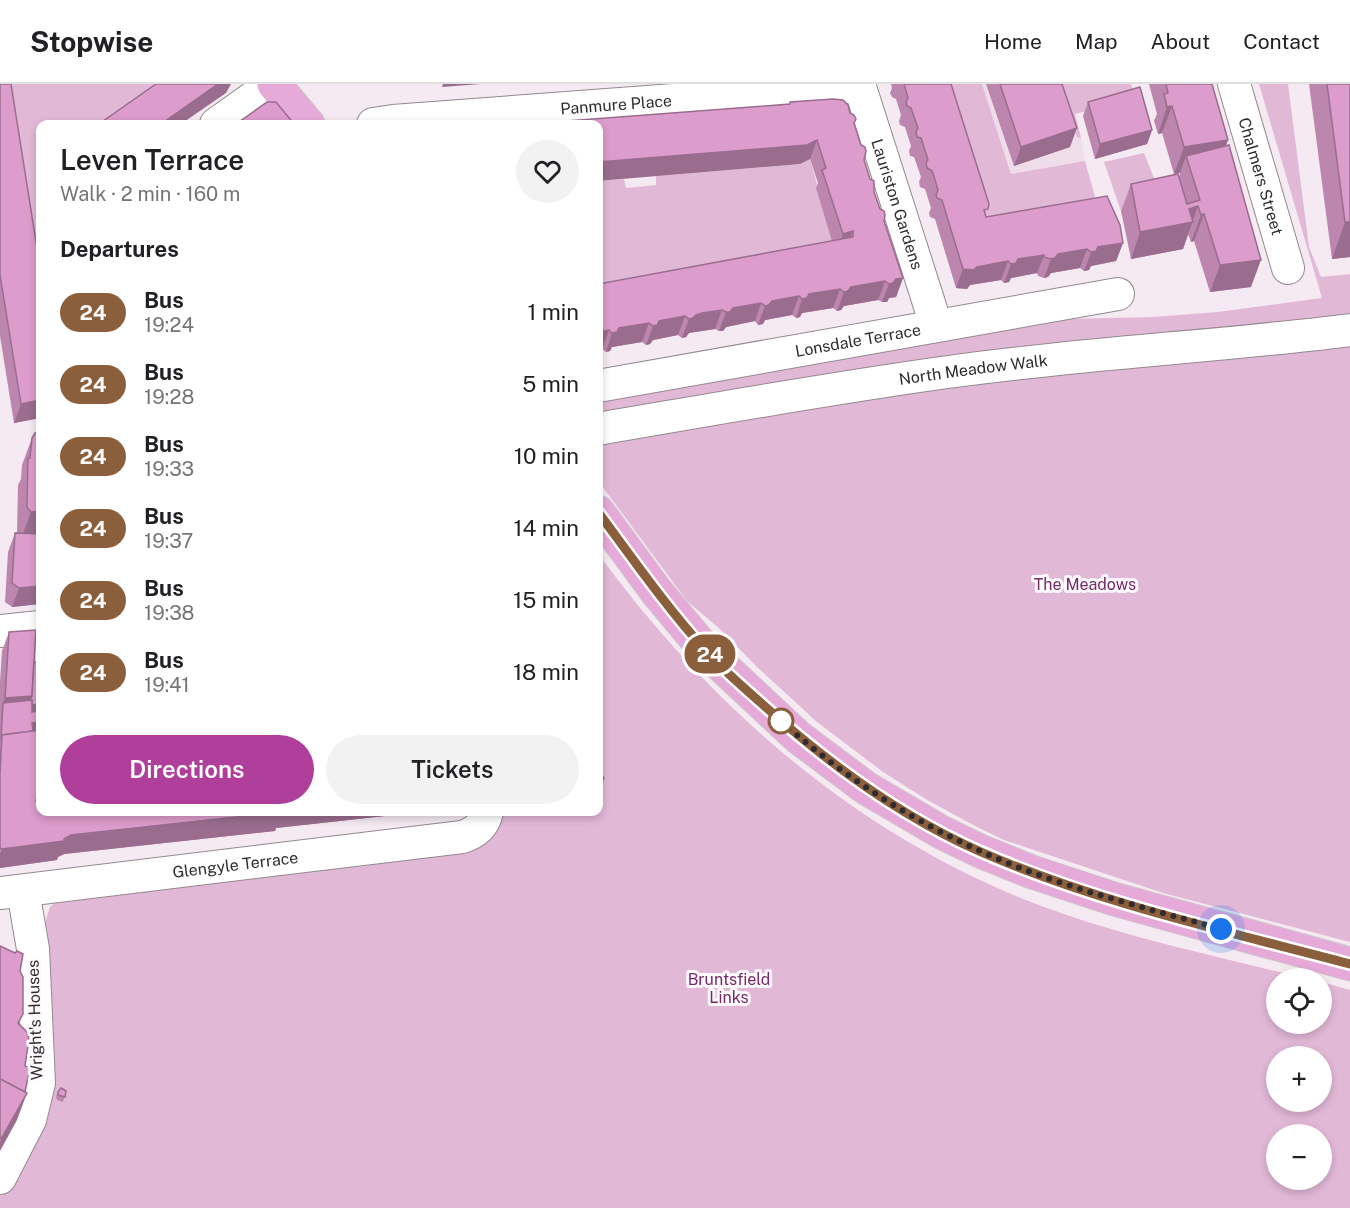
<!DOCTYPE html>
<meta charset="utf-8">
<style>
body{margin:0;font-family:"Public Sans",sans-serif;background:#f2f2f2;color:#202124;height:100vh;display:flex;flex-direction:column;font-size:22px;white-space:nowrap}
*{box-sizing:border-box;margin:0}
p{font-size:20px;color:#757577}
.icon{flex:none;width:33px;height:33px;fill:none;stroke:currentColor;stroke-width:2;stroke-linecap:round;stroke-linejoin:round}
.map{position:relative;flex:1;overflow:hidden}
.details{position:absolute;left:36px;top:36px;width:567px;height:696px;display:flex;flex-direction:column;background:#fff;border-radius:12px;box-shadow:0 3px 9px #0003}
.details>*{flex:none}
.badge{padding:0 12px;border-radius:20px;font-size:21px;line-height:39px}
.tools{position:absolute;left:1266px;top:884px;display:grid;gap:12px}
.tools a{display:grid;place-items:center;width:66px;height:66px;border-radius:50%;background:#fff;box-shadow:0 3px 9px #0003;font-size:30px}
.you{position:absolute;width:30px;height:30px;margin:-15px;border:4px solid #fff;border-radius:50%;background:#1a73e8;box-shadow:0 0 0 9px #1a73e833}
.map>.badge{position:absolute;translate:-50% -50%;box-shadow:0 0 0 3px #fff}
h2{padding:0 24px;font-size:22px;line-height:54px}
.round{display:grid;place-items:center;flex:none;width:63px;height:63px;border-radius:32px;background:#f2f2f2}
.summary{display:flex;align-items:center;justify-content:space-between;height:102px;padding:0 24px}
h1{font-size:28px;font-weight:600;line-height:45px}
.button{display:flex;gap:12px;margin-top:auto;padding:12px 24px}
.button a{flex:1;height:69px;border-radius:36px;background:#af3f9b;color:#fff;font-size:24px;font-weight:600;line-height:69px;text-align:center}
.button a+a{background:#f2f2f2;color:#202124}
ul{padding:0;list-style:none}
li{display:flex;align-items:center;gap:18px;height:72px;padding:0 24px}
li div{flex:1}
li b{display:block;font-size:22px}
li em{font-style:normal}
li .badge{min-width:66px;font-weight:700;text-align:center}
header{display:flex;align-items:center;gap:36px;box-sizing:border-box;height:84px;padding:0 30px;background:#fff;border-bottom:2px solid #e0e0e0}
header strong{font-size:28px}
nav{display:flex;gap:33px;margin-inline-start:auto;font-size:21px}
.map>svg:first-child{display:block}
</style>
<header>
<strong>Stopwise</strong>
<nav><a>Home</a><a>Map</a><a>About</a><a>Contact</a></nav>
</header>
<div class="map">
<svg width="1350" height="1124" viewBox="0 0 1350 1124">
<rect width="100%" height="100%" fill="#f5eaf2"/>
<path fill="#efddea" d="M 982,0 L 1100,0 L 1069,9 L 1081,54 L 1085,77 L 1011,90 Z"/>
<g fill="#e2b8d7" fill-rule="evenodd">
<path d="M 1,0 L 168,0 L 119,40 L 40,40 L 40,246 Z"/>
<path d="M 937,0 L 982,0 L 1011,90 L 1085,77 L 1100,131 L 979,152 Z"/>
<path d="M 1061,0 L 1131,0 L 1135,14 L 1075,30 L 1081,54 L 1077,53 Z"/>
<path d="M 1259,0 L 1288,0 L 1309,163 L 1321,193 L 1350,190 L 1350,858 L 1163,809 L 1004,756 L 975,742 L 929,717 L 883,688 L 817,638 L 757,583 L 720,545 L 687,517 L 599,398 L 599,318 L 1063,235 L 1153,233 L 1218,228 L 1322,214 Z"/>
<path d="M 1144,69 L 1164,119 L 1121,127 L 1104,78 Z"/>
<path d="M 810,75 L 836,168 L 599,218 L 599,97 L 624,95 L 626,104 L 656,101 L 656,92 L 800,80 Z"/>
<path d="M 599,471 C 707,618 846,741 1016,812 C 1108,850 1208,870 1304,894 L 1276,894 L 1276,939 L 1322,939 L 1322,898 L 1350,906 L 1350,1124 L 0,1124 L 0,1111 L 41,1033 L 43,844 L 50,823 L 58,816 L 336,781 L 496,728 L 598,728 ZM 1276,972 L 1322,972 L 1322,1017 L 1276,1017 ZM 1276,1050 L 1322,1050 L 1322,1095 L 1276,1095 Z"/>
</g>
<g fill="none" stroke-linecap="round" stroke-linejoin="round">
<defs>
<g id="minor">
<path id="s1" d="M 859,0 L 936,241"/>
<path id="s2" d="M 1234,0 L 1288,184"/>
<path d="M 216,40 L 272,0"/>
<path id="s3" d="M 373,40 L 393,37 L 860,2"/>
<path id="s4" d="M 598,302 L 1118,210"/>
<path id="s5" d="M 598,345 C 715,325 831,304 948,288 C 1082,269 1216,263 1350,246"/>
<path d="M 0,547 L 40,543"/>
<path id="s6" d="M 0,809 L 462,753 C 476,749 484,741 487,728"/>
<path d="M 0,1094 L 30,1036 L 39,999 L 33,865 L 23,807"/>
</g>
<g id="major">
<path d="M 274,0 L 308,40"/>
<path d="M 598,428 L 656,507 L 706,567 L 798,653 L 866,704 L 941,748 L 980,767 L 1032,788 L 1114,815 L 1350,880"/>
</g>
</defs>
<use href="#minor" stroke="#938990" stroke-width="34"/>
<use href="#major" stroke="#cdcccd" stroke-width="35"/>
<use href="#minor" stroke="#fff" stroke-width="32"/>
<use href="#major" stroke="#e6aad9" stroke-width="33"/>
</g>
<g fill="#bd86af">
<path d="M 0,0 L 40,334 L 14,339 L 0,252 Z"/>
<path d="M 891,0 L 951,0 L 986,133 L 1123,159 L 1116,177 L 1091,182 L 1089,186 L 1084,187 L 1080,184 L 1051,189 L 1048,193 L 1044,194 L 1038,192 L 1037,189 L 1011,194 L 1009,198 L 1004,199 L 1001,196 L 970,201 L 967,205 L 956,204 L 935,135 L 930,133 L 929,129 L 931,124 L 926,108 L 925,105 L 920,103 L 919,98 L 921,93 L 914,73 L 910,72 L 909,67 L 911,62 L 905,43 L 900,41 L 899,37 L 901,31 L 896,15 L 892,13 L 890,9 L 892,4 Z"/>
<path d="M 986,0 L 1062,0 L 1070,63 L 1014,82 Z"/>
<path d="M 1149,0 L 1212,0 L 1228,56 L 1225,62 L 1251,203 L 1210,208 L 1194,157 L 1191,158 L 1188,150 L 1183,165 L 1131,175 L 1121,127 L 1131,100 L 1179,93 L 1180,89 L 1174,90 L 1162,49 L 1158,50 L 1154,37 L 1157,30 Z"/>
<path d="M 1309,0 L 1350,0 L 1350,173 L 1332,175 Z"/>
<path d="M 790,18 L 854,40 L 864,76 L 903,194 L 896,213 L 889,214 L 887,218 L 882,218 L 878,216 L 844,222 L 841,226 L 837,227 L 833,224 L 802,229 L 800,233 L 796,234 L 792,231 L 765,236 L 763,240 L 758,241 L 755,237 L 726,243 L 723,247 L 719,247 L 715,245 L 695,248 L 689,249 L 686,253 L 682,254 L 678,251 L 653,256 L 650,260 L 646,261 L 642,258 L 612,263 L 610,267 L 606,268 L 602,265 L 598,200 L 832,157 L 816,104 L 818,99 L 810,75 L 800,80 L 789,20 Z"/>
<path d="M 1088,18 L 1152,46 L 1147,60 L 1095,75 L 1083,32 Z"/>
<path d="M 32,354 L 40,520 L 12,523 L 5,518 L 8,468 L 15,449 L 17,449 L 18,401 L 21,395 L 22,381 Z"/>
<path d="M 9,548 L 34,578 L 37,647 L 37,717 L 40,728 L 441,728 L 412,731 L 412,729 L 276,744 L 275,747 L 64,770 L 58,773 L 57,776 L 0,784 L 0,598 L 2,567 Z"/>
<path d="M 66,1007 L 63,1018 L 57,1016 L 56,1012 L 58,1008 Z"/>
</g>
<g fill="#9a6d8f">
<path d="M 218,0 L 231,0 L 226,9 L 181,40 L 161,40 Z"/>
<path d="M 443,0 L 481,0 L 442,3 Z"/>
<path d="M 1172,22 L 1162,49 L 1158,50 L 1167,23 Z"/>
<path d="M 1077,44 L 1070,63 L 1014,82 L 1021,63 Z"/>
<path d="M 1152,46 L 1147,60 L 1095,75 L 1100,60 Z"/>
<path d="M 817,56 L 810,75 L 800,80 L 598,97 L 598,78 Z"/>
<path d="M 1228,56 L 1218,83 L 1186,72 L 1180,89 L 1174,90 L 1184,63 Z"/>
<path d="M 1198,122 L 1183,165 L 1131,175 L 1140,148 L 1189,125 Z"/>
<path d="M 1204,130 L 1194,157 L 1191,158 L 1201,131 Z"/>
<path d="M 1345,138 L 1350,138 L 1350,173 L 1332,175 Z"/>
<path d="M 853,147 L 846,165 L 836,169 L 843,150 Z"/>
<path d="M 1123,159 L 1116,177 L 1091,182 L 1089,186 L 1084,187 L 1091,168 L 1098,163 Z"/>
<path d="M 1087,165 L 1080,184 L 1051,189 L 1048,193 L 1044,194 L 1051,175 L 1058,170 Z"/>
<path d="M 1044,171 L 1037,189 L 1011,194 L 1009,198 L 1004,199 L 1011,180 L 1018,175 Z"/>
<path d="M 1261,176 L 1251,203 L 1210,208 L 1220,181 Z"/>
<path d="M 1008,177 L 1001,196 L 970,201 L 967,205 L 956,204 L 963,185 Z"/>
<path d="M 903,194 L 896,213 L 889,214 L 887,218 L 882,218 L 889,200 L 896,195 Z"/>
<path d="M 885,197 L 878,216 L 844,222 L 841,226 L 837,227 L 844,208 L 851,203 Z"/>
<path d="M 840,205 L 833,224 L 802,229 L 800,233 L 796,234 L 802,215 L 809,210 Z"/>
<path d="M 799,212 L 792,231 L 765,236 L 763,240 L 758,241 L 765,222 L 772,217 Z"/>
<path d="M 761,219 L 755,237 L 726,243 L 723,247 L 719,247 L 726,228 L 733,224 Z"/>
<path d="M 722,226 L 715,245 L 689,249 L 686,253 L 682,254 L 689,235 L 696,231 Z"/>
<path d="M 685,232 L 678,251 L 653,256 L 650,260 L 646,261 L 653,242 L 659,237 Z"/>
<path d="M 649,239 L 642,258 L 612,263 L 610,267 L 606,268 L 612,249 L 619,244 Z"/>
<path d="M 609,246 L 602,265 L 598,266 L 598,248 Z"/>
<path d="M 40,316 L 40,334 L 14,339 L 21,320 Z"/>
<path d="M 40,427 L 40,452 L 21,455 L 31,428 Z"/>
<path d="M 40,502 L 40,520 L 12,523 L 19,504 Z"/>
<path d="M 32,612 L 25,630 L 3,619 L 5,614 Z"/>
<path d="M 40,620 L 40,630 L 25,631 L 29,621 Z"/>
<path d="M 40,638 L 35,653 L 32,653 L 32,639 Z"/>
<path d="M 604,694 L 603,699 L 598,703 L 598,699 Z"/>
<path d="M 40,703 L 40,709 L 36,720 L 37,711 Z"/>
<path d="M 280,728 L 413,728 L 412,729 L 276,744 L 275,747 L 64,770 L 58,773 L 57,776 L 0,784 L 0,770 L 2,765 L 64,755 L 71,751 Z"/>
<path d="M 414,728 L 441,728 L 412,731 Z"/>
<path d="M 27,1009 L 17,1036 L 0,1067 L 0,1058 L 1,1055 Z"/>
</g>
<g fill="#dc9ccc" stroke="#9a6d8f" stroke-width="1.5">
<path d="M 0,0 L 11,0 L 40,183 L 40,316 L 21,320 L 0,191 Z"/>
<path d="M 156,0 L 218,0 L 161,40 L 99,40 Z"/>
<path d="M 904,0 L 951,0 L 989,120 L 988,125 L 984,126 L 986,133 L 1107,112 L 1120,141 L 1123,159 L 1098,163 L 1096,167 L 1091,168 L 1087,165 L 1058,170 L 1055,174 L 1051,175 L 1044,173 L 1044,171 L 1018,175 L 1016,179 L 1011,180 L 1008,177 L 977,183 L 974,186 L 963,185 L 942,116 L 937,114 L 936,111 L 938,106 L 933,89 L 931,86 L 927,84 L 926,79 L 928,76 L 921,54 L 917,53 L 916,48 L 918,44 L 911,24 L 907,22 L 906,18 L 908,14 Z"/>
<path d="M 1000,0 L 1062,0 L 1077,44 L 1021,63 Z"/>
<path d="M 1166,0 L 1212,0 L 1228,56 L 1184,63 L 1172,22 L 1167,23 L 1164,10 L 1168,9 Z"/>
<path d="M 1327,0 L 1350,0 L 1350,138 L 1345,138 Z"/>
<path d="M 1140,3 L 1152,46 L 1100,60 L 1088,18 Z"/>
<path d="M 833,15 L 843,16 L 848,21 L 850,29 L 854,31 L 856,35 L 854,39 L 861,61 L 865,63 L 866,67 L 864,76 L 870,95 L 874,97 L 874,108 L 880,125 L 884,127 L 885,131 L 884,137 L 903,194 L 896,195 L 893,199 L 889,200 L 885,197 L 851,203 L 848,207 L 844,208 L 840,205 L 809,210 L 807,214 L 802,215 L 799,212 L 772,217 L 769,221 L 765,222 L 761,219 L 733,224 L 730,228 L 726,228 L 722,226 L 702,229 L 696,231 L 693,234 L 689,235 L 685,232 L 659,237 L 657,241 L 653,242 L 649,239 L 619,244 L 617,248 L 612,249 L 609,246 L 598,248 L 598,200 L 853,153 L 853,147 L 843,150 L 822,86 L 826,84 L 817,56 L 807,61 L 598,78 L 598,40 L 527,40 L 790,20 L 790,18 Z"/>
<path d="M 267,18 L 276,18 L 294,40 L 236,40 Z"/>
<path d="M 1229,61 L 1261,176 L 1220,181 L 1204,130 L 1201,131 L 1198,122 L 1189,125 L 1193,138 L 1140,148 L 1131,100 L 1178,90 L 1187,120 L 1200,116 L 1186,72 Z"/>
<path d="M 40,348 L 40,427 L 31,428 L 27,423 L 28,374 L 30,374 L 32,354 L 35,349 Z"/>
<path d="M 15,449 L 40,450 L 40,502 L 19,504 L 12,499 Z"/>
<path d="M 36,546 L 32,612 L 5,614 L 9,548 Z"/>
<path d="M 34,578 L 40,578 L 40,620 L 32,621 L 32,616 L 30,616 L 32,612 Z"/>
<path d="M 32,616 L 32,628 L 36,627 L 40,630 L 40,638 L 32,639 L 33,647 L 2,651 L 1,655 L 3,619 Z"/>
<path d="M 40,646 L 40,704 L 39,709 L 37,711 L 36,717 L 40,717 L 40,728 L 282,728 L 71,751 L 64,755 L 64,757 L 2,765 L 0,764 L 0,689 L 2,651 Z"/>
<path d="M 598,688 L 604,694 L 598,699 Z"/>
<path d="M 0,862 L 15,869 L 17,867 L 23,870 L 20,887 L 23,893 L 23,930 L 18,939 L 27,948 L 29,955 L 25,982 L 30,984 L 25,1008 L 0,995 Z"/>
<path d="M 0,995 L 27,1009 L 1,1055 L 0,1054 Z"/>
<path d="M 61,1004 L 66,1007 L 65,1013 L 58,1011 L 58,1008 Z"/>
</g>
<g fill="none" stroke-linecap="round" stroke-linejoin="round">
<defs>
<path id="line" d="M 598,428 C 633,475 667,524 707,568 C 723,586 742,602 760,618 C 825,677 899,732 981,768 C 1098,819 1226,847 1350,880"/>
</defs>
<use href="#line" stroke="#fff" stroke-width="14"/>
<use href="#line" stroke="#8b5e3c" stroke-width="9"/>
<path stroke="#2f2b2e" stroke-width="6" stroke-dasharray="0 10.8" d="M 781,637 C 839,689 907,734 978,766 C 1055,802 1139,822 1221,845"/>
</g>
<circle fill="#fff" stroke="#8b5e3c" stroke-width="3" cx="781" cy="637" r="12"/>
<g text-anchor="middle" dominant-baseline="central" stroke-width="6" stroke-linejoin="round" paint-order="stroke">
<g font-size="16" fill="#2f2b2e" stroke="#fefafd">
<text stroke="none"><textPath href="#s3" startOffset="244">Panmure Place</textPath></text>
<text stroke="none"><textPath href="#s2" startOffset="96">Chalmers Street</textPath></text>
<text stroke="none"><textPath href="#s1" startOffset="126">Lauriston Gardens</textPath></text>
<text stroke="none"><textPath href="#s4" startOffset="264">Lonsdale Terrace</textPath></text>
<text stroke="none"><textPath href="#s5" startOffset="380">North Meadow Walk</textPath></text>
<text stroke="none"><textPath href="#s6" startOffset="237">Glengyle Terrace</textPath></text>
<text transform="translate(35 936) rotate(-92)">Wright's Houses</text>
</g>
<g font-size="16" fill="#752b67" stroke="#fefafd">
<text x="1085" y="500">The Meadows</text>
<text x="729" y="895">Bruntsfield<tspan x="729" dy="18">Links</tspan></text>
</g>
</g>
</svg>
<div class="tools">
<a><svg class="icon" aria-label="locate" viewBox="0 0 24 24"><circle cx="12" cy="12" r="6"/><path d="M12 2v4M12 18v4M2 12h4M18 12h4"/></svg></a>
<a>+</a>
<a>−</a>
</div>
<div class="you" style="left:1221px;top:845px"></div>
<b class="badge" style="left:710px;top:570px;background:#8b5e3c;color:#fff">24</b>
<section class="details">
<div class="summary"><div><h1>Leven Terrace</h1><p>Walk · 2 min · 160 m</p></div><a class="round"><svg class="icon" aria-label="heart" viewBox="0 0 24 24"><path d="M12 20l-8-8c-3-5 5-10 8-4 3-6 11-1 8 4z"/></svg></a></div>
<h2>Departures</h2>
<ul>
<li><span class="badge" style="background:#8b5e3c;color:#fff">24</span><div><b>Bus</b><p>19:24</p></div><em>1 min</em></li>
<li><span class="badge" style="background:#8b5e3c;color:#fff">24</span><div><b>Bus</b><p>19:28</p></div><em>5 min</em></li>
<li><span class="badge" style="background:#8b5e3c;color:#fff">24</span><div><b>Bus</b><p>19:33</p></div><em>10 min</em></li>
<li><span class="badge" style="background:#8b5e3c;color:#fff">24</span><div><b>Bus</b><p>19:37</p></div><em>14 min</em></li>
<li><span class="badge" style="background:#8b5e3c;color:#fff">24</span><div><b>Bus</b><p>19:38</p></div><em>15 min</em></li>
<li><span class="badge" style="background:#8b5e3c;color:#fff">24</span><div><b>Bus</b><p>19:41</p></div><em>18 min</em></li>
</ul>
<div class="button"><a>Directions</a><a>Tickets</a></div>
</section>
</div>
